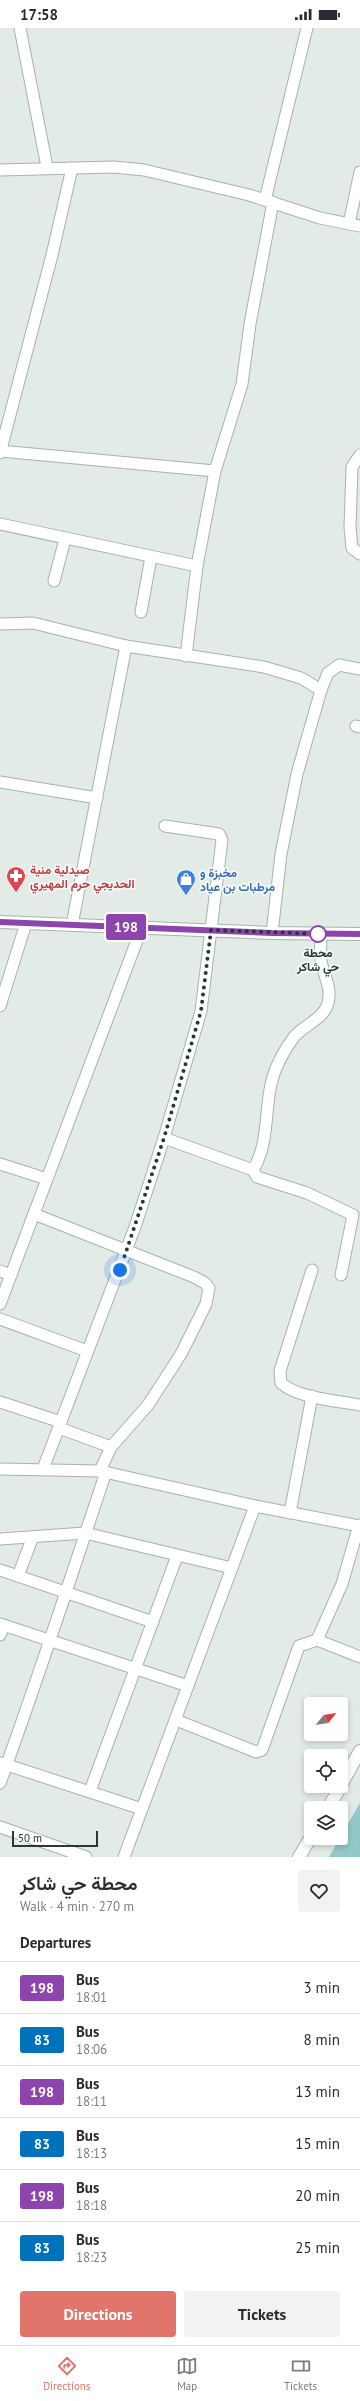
<!DOCTYPE html>
<meta charset="utf-8">
<style>
body{margin:0;font-family:"PT Sans",Vazirmatn,sans-serif;background:#f2f2f3;color:#2b2b33;height:100vh;display:flex;flex-direction:column;font-size:15px;white-space:nowrap}
*{box-sizing:border-box;margin:0}
p{font-size:13px;color:#7c7c81}
.icon{flex:none;width:22px;height:22px;fill:none;stroke:currentColor;stroke-width:2;stroke-linecap:round;stroke-linejoin:round}
.map{position:relative;height:1829px;overflow:hidden}
.side{display:flex;flex-direction:column;background:#fff;flex:1}
.side>*{flex:none}
.badge{padding:0 8px;border-radius:3px;font-size:14px;line-height:26px}
.needle{width:26px;rotate:60deg}
.fabs{position:absolute;left:304px;top:1669px;display:grid;gap:8px}
.fabs a{display:grid;place-items:center;width:44px;height:44px;border-radius:4px;background:#fff;box-shadow:0 2px 6px #0003;font-size:20px}
.scale{position:absolute;left:12px;bottom:10px;width:86px;box-sizing:border-box;padding-left:4px;border:2px solid #253b31;border-top:0;font-size:11px;line-height:14px;white-space:nowrap;color:#253b31;-webkit-text-stroke:3px #f4f8f5;paint-order:stroke}
.you{position:absolute;width:20px;height:20px;margin:-10px;border:3px solid #fff;border-radius:50%;background:#1a73e8;box-shadow:0 0 0 6px #1a73e833}
.map>.badge{position:absolute;translate:-50% -50%;box-shadow:0 0 0 2px #fff}
h2{padding:0 20px;font-size:15px;line-height:36px}
.round{display:grid;place-items:center;flex:none;width:42px;height:42px;border-radius:4px;background:#f2f2f3}
.summary{display:flex;align-items:center;justify-content:space-between;height:68px;padding:0 20px}
h1{font-size:19px;font-weight:600;line-height:30px}
.primary-button{display:flex;gap:8px;margin-top:auto;padding:8px 20px}
.primary-button a{flex:1;height:46px;border-radius:4px;background:#e1756c;color:#fff;font-size:16px;font-weight:600;line-height:46px;text-align:center}
.primary-button a+a{background:#f2f2f3;color:#2b2b33}
ul{padding:0;list-style:none}
li{display:flex;align-items:center;gap:12px;height:52px;padding:0 20px;border-top:1px solid #e1e1e2}
li div{flex:1}
li b{display:block;font-size:15px}
li em{font-style:normal}
li .badge{min-width:44px;font-weight:700;text-align:center}
.status{display:flex;justify-content:space-between;align-items:center;height:28px;padding:0 20px;background:#fff;direction:ltr}
.status svg{height:11px;fill:currentColor}
.tabs{display:flex;justify-content:space-around;align-items:center;height:56px;border-top:1px solid #e1e1e2;background:#fff;font-size:11px;color:#7c7c81}
.tabs a{display:grid;justify-items:center;gap:2px}
.tabs .selected{color:#e1756c}
.map>svg:first-child{display:block}
</style>
<div class="status"><b>17:58</b><svg viewBox="0 0 49 12"><path d="M0 12V9h3v3zM5 12V6h3v6zM10 12V3h3v9zM15 12V0h3v12zM26 1h20v11H26zM47 4h2v5h-2z"/></svg></div>
<div class="map">
<svg width="360" height="1829" viewBox="0 0 360 1829">
<rect width="100%" height="100%" fill="#e3ebe6"/>
<path fill="#92c9c8" d="M 360,1775 L 360,1829 L 329,1829 Z"/>
<g fill="none" stroke-linecap="round" stroke-linejoin="round">
<defs>
<g id="street">
<path d="M 20,0 L 47,139"/>
<path d="M 0,142 L 114,139 L 144,142 L 249,167 L 320,190 L 360,198"/>
<path d="M 265,172 L 307,0"/>
<path d="M 349,196 L 360,144"/>
<path d="M 0,423 L 215,443 L 242,356 L 250,296 L 273,174"/>
<path d="M 0,425 L 52,227 L 72,140"/>
<path d="M 360,427 L 352,439 L 350,499 L 352,520 L 360,526"/>
<path d="M 0,496 L 197,538"/>
<path d="M 54,553 L 65,511"/>
<path d="M 141,584 L 151,529"/>
<path d="M 0,596 L 33,595 L 126,618 L 264,639 L 301,650 L 321,662 L 297,746 L 281,826 L 272,905"/>
<path d="M 186,628 L 197,538 L 215,443"/>
<path d="M 321,662 L 328,645 L 339,637 L 360,641"/>
<path d="M 356,698 L 360,699"/>
<path d="M 0,754 L 97,770"/>
<path d="M 72,897 L 126,618"/>
<path d="M 0,978 L 26,895"/>
<path d="M 164,1110 L 253,1142 C 272,1111 262,1071 277,1038 C 281,1029 288,1017 294,1009 C 304,997 324,991 328,975 C 332,960 324,948 321,933 C 320,924 321,915 321,906"/>
<path d="M 0,1136 L 47,1151"/>
<path d="M 253,1142 L 257,1149 L 307,1165 L 353,1187 L 341,1247"/>
<path d="M 34,1186 L 194,1249 L 205,1255 L 209,1260 L 206,1276 L 181,1326 L 148,1377 L 111,1419 L 100,1443"/>
<path d="M 312,1242 L 280,1343 L 281,1355 C 297,1370 338,1373 360,1377"/>
<path d="M 0,1243 L 11,1247"/>
<path d="M 0,1276 L 142,899"/>
<path d="M 0,1291 L 87,1323"/>
<path d="M 0,1374 L 61,1394"/>
<path d="M 59,1400 L 111,1419"/>
<path d="M 0,1441 L 100,1443 L 255,1478 L 360,1498"/>
<path d="M 43,1441 L 135,1199 L 164,1110 L 201,983 L 222,812 L 219,806 L 165,798"/>
<path d="M 290,1485 L 312,1368"/>
<path d="M 0,1511 L 85,1505 L 232,1540"/>
<path d="M 0,1542 L 153,1594"/>
<path d="M 18,1548 L 32,1511"/>
<path d="M 0,1596 L 188,1658"/>
<path d="M 0,1607 L 4,1597"/>
<path d="M 317,1612 L 360,1629"/>
<path d="M 176,1692 L 256,1724 L 262,1722 L 299,1618 L 317,1612 L 342,1556 L 359,1497"/>
<path d="M 1,1735 L 142,1781"/>
<path d="M 0,1755 C 38,1652 71,1548 106,1444"/>
<path d="M 90,1763 L 177,1528"/>
<path d="M 0,1799 L 86,1829"/>
<path d="M 124,1829 L 255,1478"/>
</g>
<g id="secondary">
<path d="M 0,894 L 272,905 L 360,906"/>
<path d="M 341,1757 L 360,1723"/>
<path d="M 328,1780 L 341,1758"/>
<path d="M 299,1829 L 311,1809"/>
</g>
</defs>
<use href="#street" stroke="#a6b3ac" stroke-width="13"/>
<use href="#secondary" stroke="#a3b6ac" stroke-width="14"/>
<use href="#street" stroke="#fff" stroke-width="11"/>
<use href="#secondary" stroke="#fff" stroke-width="12"/>
</g>
<g fill="none" stroke-linecap="round" stroke-linejoin="round">
<defs>
<path id="line" d="M 0,894 L 272,905 L 360,906"/>
</defs>
<use href="#line" stroke="#fff" stroke-width="9"/>
<use href="#line" stroke="#8e44ad" stroke-width="6"/>
<path stroke="#253b31" stroke-width="4" stroke-dasharray="0 7.2" d="M 120,1242 L 164,1110 L 201,983 L 211,902 L 321,906 L 318,906"/>
</g>
<defs>
<symbol id="pharmacy-pin" viewBox="-11 -11 22 30"><path d="M0 17L-7.5 6A9.5 9.5 0 1 1 7.5 6Z" fill="#e0444e" stroke="#f4f8f5"/><path d="M-2-6h4v4h4v4h-4v4h-4v-4h-4v-4h4Z" fill="#fff"/></symbol>
<symbol id="shop-pin" viewBox="-11 -11 22 30"><path d="M0 17L-7.5 6A9.5 9.5 0 1 1 7.5 6Z" fill="#3f7fe0" stroke="#f4f8f5"/><path d="M-5-2.5h2.3a2.7 3.5 0 0 1 5.4 0H5L5.5 6h-11ZM-1.5-2.5h3a1.5 2.3 0 0 0-3 0Z" fill="#fff"/></symbol>
</defs>
<g fill-rule="evenodd">
<use href="#pharmacy-pin" x="5" y="837" width="22" height="30"/>
<use href="#shop-pin" x="175" y="840" width="22" height="30"/>
</g>
<circle fill="#fff" stroke="#8e44ad" stroke-width="2" cx="318" cy="906" r="8"/>
<g text-anchor="middle" dominant-baseline="central" stroke-width="3.5" stroke-linejoin="round" paint-order="stroke">
<g font-size="12" font-weight="bold" fill="#be3a42" stroke="#f4f8f5" text-anchor="start">
<text x="30" y="841">صيدلية منية<tspan x="30" dy="14">الحديجي حرم المهيري</tspan></text>
</g>
<g font-size="12" font-weight="bold" fill="#366cbe" stroke="#f4f8f5" text-anchor="start">
<text x="200" y="844">مخبزة و<tspan x="200" dy="14">مرطبات بن عياد</tspan></text>
</g>
<g font-size="12" font-weight="bold" fill="#253b31" stroke="#f4f8f5">
<text x="318" y="924">محطة<tspan x="318" dy="14">حي شاكر</tspan></text>
</g>
</g>
</svg>
<div class="fabs">
<a><svg class="needle" viewBox="-14 -14 28 28"><path d="M0-13l5 13h-10z" fill="#e53935"/><path d="M0 13l5-13h-10z" fill="#7c7c81"/></svg></a>
<a><svg class="icon" aria-label="locate" viewBox="0 0 24 24"><circle cx="12" cy="12" r="6"/><path d="M12 2v4M12 18v4M2 12h4M18 12h4"/></svg></a>
<a><svg class="icon" aria-label="layers" viewBox="0 0 24 24"><path d="M12 4l9 5-9 5-9-5zM3 14l9 5 9-5"/></svg></a>
</div>
<div class="scale">50 m</div>
<div class="you" style="left:120px;top:1242px"></div>
<b class="badge" style="left:126px;top:899px;background:#8e44ad;color:#fff">198</b>
</div>
<section class="side">
<div class="summary"><div><h1>محطة حي شاكر</h1><p>Walk · 4 min · 270 m</p></div><a class="round"><svg class="icon" aria-label="heart" viewBox="0 0 24 24"><path d="M12 20l-8-8c-3-5 5-10 8-4 3-6 11-1 8 4z"/></svg></a></div>
<h2>Departures</h2>
<ul>
<li><span class="badge" style="background:#8e44ad;color:#fff">198</span><div><b>Bus</b><p>18:01</p></div><em>3 min</em></li>
<li><span class="badge" style="background:#0072bc;color:#fff">83</span><div><b>Bus</b><p>18:06</p></div><em>8 min</em></li>
<li><span class="badge" style="background:#8e44ad;color:#fff">198</span><div><b>Bus</b><p>18:11</p></div><em>13 min</em></li>
<li><span class="badge" style="background:#0072bc;color:#fff">83</span><div><b>Bus</b><p>18:13</p></div><em>15 min</em></li>
<li><span class="badge" style="background:#8e44ad;color:#fff">198</span><div><b>Bus</b><p>18:18</p></div><em>20 min</em></li>
<li><span class="badge" style="background:#0072bc;color:#fff">83</span><div><b>Bus</b><p>18:23</p></div><em>25 min</em></li>
</ul>
<div class="primary-button"><a>Directions</a><a>Tickets</a></div>
</section>
<nav class="tabs">
<a class="selected"><svg class="icon" aria-label="directions" viewBox="0 0 24 24"><path d="M12 3l9 9-9 9-9-9zM9 14v-3h6M13 9l2 2-2 2"/></svg>Directions</a>
<a><svg class="icon" aria-label="map" viewBox="0 0 24 24"><path d="M3 6l6-2 6 2 6-2v14l-6 2-6-2-6 2zM9 4v14M15 6v14"/></svg>Map</a>
<a><svg class="icon" aria-label="tickets" viewBox="0 0 24 24"><path d="M3 7h18v10H3zM15 7v10"/></svg>Tickets</a>
</nav>
